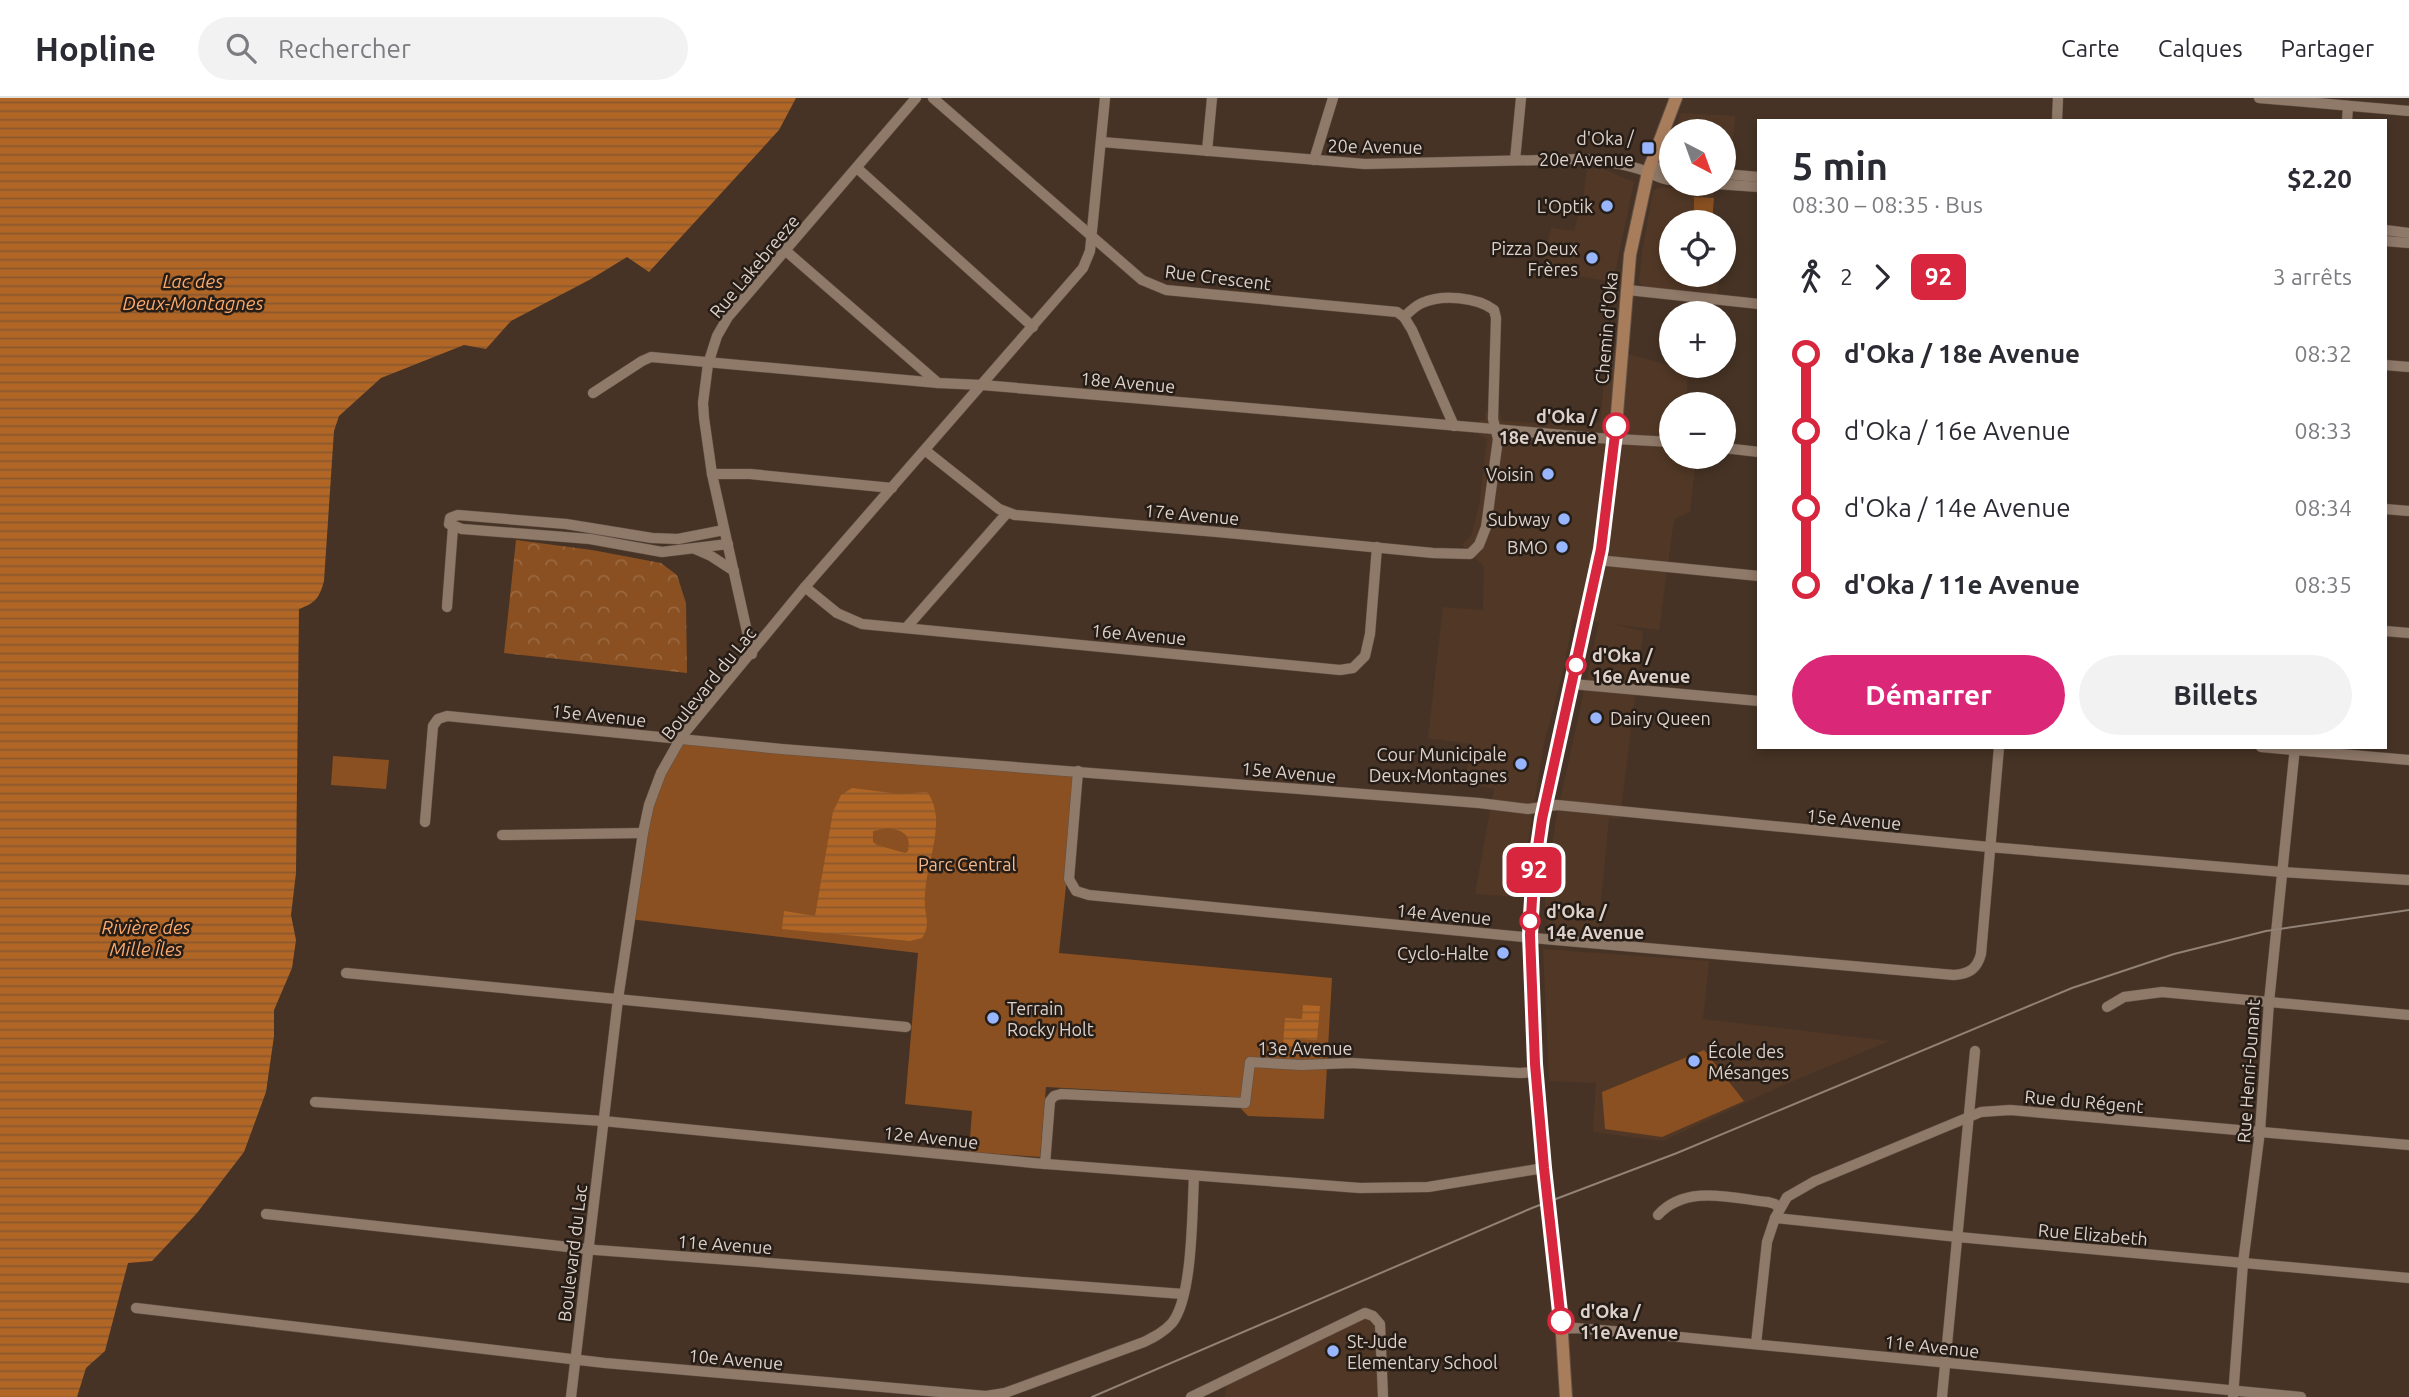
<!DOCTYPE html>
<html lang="fr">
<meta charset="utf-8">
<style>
body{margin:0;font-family:Ubuntu,sans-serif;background:#f2f2f3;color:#2b2b33;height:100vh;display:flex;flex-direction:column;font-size:26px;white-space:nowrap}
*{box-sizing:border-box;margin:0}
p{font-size:23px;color:#7c7c81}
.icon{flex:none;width:38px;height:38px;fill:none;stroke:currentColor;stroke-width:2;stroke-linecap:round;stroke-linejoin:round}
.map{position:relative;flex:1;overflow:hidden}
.panel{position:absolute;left:1757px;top:21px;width:630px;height:630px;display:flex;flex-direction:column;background:#fff;border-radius:0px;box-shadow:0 4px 10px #0003}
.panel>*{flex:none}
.badge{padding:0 14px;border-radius:10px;font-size:24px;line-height:46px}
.needle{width:46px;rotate:139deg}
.controls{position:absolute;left:1659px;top:21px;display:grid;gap:14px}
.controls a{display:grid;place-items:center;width:77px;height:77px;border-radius:50%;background:#fff;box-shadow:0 4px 10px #0003;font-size:35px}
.map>.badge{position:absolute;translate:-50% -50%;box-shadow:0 0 0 4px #fff}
.legs{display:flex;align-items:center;gap:10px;height:77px;padding:0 35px;font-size:23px}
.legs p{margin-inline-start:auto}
.head{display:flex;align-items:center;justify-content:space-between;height:119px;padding:0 35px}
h1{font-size:38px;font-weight:700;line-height:52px}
.button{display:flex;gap:14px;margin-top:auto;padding:14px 35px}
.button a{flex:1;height:80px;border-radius:42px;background:#db2777;color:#fff;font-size:28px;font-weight:700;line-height:80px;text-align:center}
.button a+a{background:#f2f2f3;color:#2b2b33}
ul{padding:0 35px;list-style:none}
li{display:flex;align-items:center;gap:24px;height:77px;font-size:26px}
li i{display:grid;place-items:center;width:10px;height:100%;margin:0 9px;background:currentColor}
li i::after{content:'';width:18px;height:18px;margin:-9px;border:5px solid;border-radius:50%;background:#fff}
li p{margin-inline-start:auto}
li:first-child i{background:linear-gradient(#0000 50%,currentColor 0)}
li:last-child i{background:linear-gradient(currentColor 50%,#0000 0)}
header{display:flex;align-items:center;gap:42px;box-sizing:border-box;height:98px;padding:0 35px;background:#fff;border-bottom:2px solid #e1e1e2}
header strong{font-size:33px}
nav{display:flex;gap:38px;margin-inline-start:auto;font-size:24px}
.search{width:490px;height:63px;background:#f2f2f3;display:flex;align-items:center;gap:18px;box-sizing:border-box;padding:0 24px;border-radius:38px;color:#7c7c81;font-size:26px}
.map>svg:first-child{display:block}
</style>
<header>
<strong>Hopline</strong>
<div class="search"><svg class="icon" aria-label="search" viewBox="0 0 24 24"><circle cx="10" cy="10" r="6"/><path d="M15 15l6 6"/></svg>Rechercher</div>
<nav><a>Carte</a><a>Calques</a><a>Partager</a></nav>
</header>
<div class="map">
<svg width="2409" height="1299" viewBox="0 0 2409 1299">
<defs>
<pattern id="forest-crowns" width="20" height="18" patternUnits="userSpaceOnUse" patternTransform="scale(1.75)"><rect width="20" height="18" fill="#8a5021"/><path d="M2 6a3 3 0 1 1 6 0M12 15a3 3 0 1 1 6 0" fill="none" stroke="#9a6840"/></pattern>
<pattern id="water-rules" width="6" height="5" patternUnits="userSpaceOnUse" patternTransform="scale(1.75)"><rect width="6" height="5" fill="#b16626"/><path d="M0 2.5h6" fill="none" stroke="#8a582e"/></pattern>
</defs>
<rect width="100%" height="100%" fill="#463325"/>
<g fill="#513826">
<path d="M 1681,15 L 1735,18 L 1731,64 L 1724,64 L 1724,33 L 1675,33 Z"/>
<path d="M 1601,70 L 1634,84 L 1613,184 L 1542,172 L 1551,130 L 1574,133 L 1583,101 L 1587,71 Z"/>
<path d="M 1660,89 L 1714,93 L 1712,124 L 1671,124 L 1671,177 L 1719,177 L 1717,196 L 1644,189 L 1639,184 L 1642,154 L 1653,93 Z"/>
<path d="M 1606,250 L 1668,267 L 1689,270 L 1685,306 L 1671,306 L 1671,359 L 1696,359 L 1690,414 L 1674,421 L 1659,532 L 1612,526 L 1643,533 L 1620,721 L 1609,720 L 1598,834 L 1550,830 L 1545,815 L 1545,794 L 1556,722 L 1599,524 L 1573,521 L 1563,574 L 1544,645 L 1519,799 L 1475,796 L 1494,691 L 1465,686 L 1471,646 L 1428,640 L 1443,509 L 1483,512 L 1484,469 L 1462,446 L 1471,438 L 1479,409 L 1487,341 L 1479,337 L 1480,322 L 1485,322 L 1485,313 L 1500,315 L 1502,323 L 1593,328 L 1601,322 Z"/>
<path d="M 1543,851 L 1709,863 L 1703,921 L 1889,943 L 1779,989 L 1663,1043 L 1593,1034 L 1596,985 L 1549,983 Z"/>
<path d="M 1365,1215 L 1380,1226 L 1383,1299 L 1225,1299 L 1227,1281 Z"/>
</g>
<path fill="url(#forest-crowns)" d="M 516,442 L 592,452 L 661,465 L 677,477 L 686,505 L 687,575 L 504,555 Z"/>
<g fill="#8a5021">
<path d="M 1694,99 L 1714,100 L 1712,124 L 1694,124 Z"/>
<path d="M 677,642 L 1078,673 L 1059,855 L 1332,880 L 1324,1021 L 1248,1018 L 1230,999 L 1046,989 L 1040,1059 L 969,1054 L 972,1013 L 905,1006 L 918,855 L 629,821 L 649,707 Z"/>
<path d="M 333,658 L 389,662 L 386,691 L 331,687 Z"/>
<path d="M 1704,952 L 1744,1003 L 1662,1039 L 1605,1031 L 1602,994 Z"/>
</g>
<g fill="url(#water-rules)" fill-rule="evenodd">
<path d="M 0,0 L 796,0 L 779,32 L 649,174 L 627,159 L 591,181 L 511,223 L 486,251 L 464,247 L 381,280 L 339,318 L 334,333 L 324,483 C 319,501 315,505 299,511 L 296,775 L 291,817 L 296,842 L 292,870 L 274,912 L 274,938 L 266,994 L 244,1054 L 197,1115 L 152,1163 L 128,1165 L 105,1253 L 86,1270 L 77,1299 L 0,1299 Z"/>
<path d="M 852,690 L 899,696 L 927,694 C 933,702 935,709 936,720 C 937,750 923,778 925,808 C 926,821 930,829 922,840 L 910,843 L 782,831 L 784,813 L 815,818 L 833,714 L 841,697 ZM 887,730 C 902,732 912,736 908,753 L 905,755 L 877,747 L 873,744 L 873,733 Z"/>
<path d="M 1303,907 L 1320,908 L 1317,942 L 1300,941 L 1299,949 L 1283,948 L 1285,920 L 1302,921 Z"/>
</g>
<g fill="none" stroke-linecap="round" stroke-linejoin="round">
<defs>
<g id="minor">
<path d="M 933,0 L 1142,182 L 1166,192 L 1397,214 L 1404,219 L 1412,232 L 1454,328"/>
<path d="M 2259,0 L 2409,13"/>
<path d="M 2057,23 L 2058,0"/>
<path d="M 2347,23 L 2348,8"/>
<path d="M 1102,44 L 1365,66 L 1585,61 C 1605,63 1626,66 1645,73 C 1655,77 1660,81 1671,82"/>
<path d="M 1207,53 L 1212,0"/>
<path d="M 1314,62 L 1333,0"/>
<path d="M 1515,62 L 1521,0"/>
<path d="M 857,70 L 1033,229"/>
<path d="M 1648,74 L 1661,69 L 1671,70"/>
<path d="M 1724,76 L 1759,79"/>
<path d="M 1717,86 L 1759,89"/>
<path d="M 2385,132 L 2409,135"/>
<path d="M 2385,143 L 2409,145"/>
<path d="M 786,153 L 938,285"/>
<path d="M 1628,192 L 1759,206"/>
<path d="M 2385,267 L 2409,269"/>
<path d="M 593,295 L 642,263 L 651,259 L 938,285 L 982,287 L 1598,340 L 1671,344"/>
<path d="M 1724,350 L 1759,354"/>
<path d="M 926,353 L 999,411 L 1015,417 L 1217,434 L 1433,455 L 1470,456 L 1479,447 L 1486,429 L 1498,341 L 1493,321 L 1496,220 L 1494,212 C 1477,199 1442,196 1422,205 C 1415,208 1409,214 1404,219"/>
<path d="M 712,376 L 750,376 L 892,390"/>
<path d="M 2385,411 L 2409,413"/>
<path d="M 724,432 L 678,441 L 652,440 L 566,426 L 458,417 L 450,420 L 449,426 L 462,431 L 590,441 L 662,454 L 728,446"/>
<path d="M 695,451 L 711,458 L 734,473"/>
<path d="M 1597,462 L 1759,478"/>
<path d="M 805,489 L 837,515 L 862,526 L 1340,572 L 1353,570 L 1365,558 L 1370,536 L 1377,449"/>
<path d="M 447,509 L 453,429"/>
<path d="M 906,530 L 1007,415"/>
<path d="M 2385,533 L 2409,535"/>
<path d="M 752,556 L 712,376 L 704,320 L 703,305 L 708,266 L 717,238 L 728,219 L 916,0"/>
<path d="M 1572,586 L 1759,603"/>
<path d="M 2261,649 L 2409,662"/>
<path d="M 1078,673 L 1069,781 L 1076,793 L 1089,797 L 1544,841 L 1954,877 C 1969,876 1977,871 1981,856 L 1999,649"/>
<path d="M 425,724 L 433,628 L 438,621 L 447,618 L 781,651 L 1479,705 L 1528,711 L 1557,707 L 1989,749 L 2282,774 L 2409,782"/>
<path d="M 502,737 L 643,735"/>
<path d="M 346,875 L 906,929"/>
<path d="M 2107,909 L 2124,899 L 2162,894 L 2409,917"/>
<path d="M 315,1004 L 603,1023 L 1033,1065 L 1360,1090 L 1428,1089 L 1544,1070"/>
<path d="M 1045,1066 L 1050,1003 L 1054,998 L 1061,996 L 1245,1005 L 1250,964 L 1301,967 L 1351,965 L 1520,975 L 1536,974"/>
<path d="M 266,1116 L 596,1152 L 1183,1196"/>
<path d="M 1658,1117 C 1686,1086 1731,1100 1768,1104 L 1775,1106 L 1780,1111"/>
<path d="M 1775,1120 L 1958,1139 L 2409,1180"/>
<path d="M 136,1210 L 605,1265 L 986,1298 L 1005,1295 L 1144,1244 C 1154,1239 1164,1234 1172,1225 C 1193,1199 1192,1114 1194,1079"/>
<path d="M 1560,1231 L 1576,1230 L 1659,1237 L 2301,1299"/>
<path d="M 1756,1246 L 1767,1144 L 1775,1120 L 1787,1099 L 1815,1083 L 1981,1014 L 2010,1012 L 2409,1047"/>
<path d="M 571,1299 L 618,901 L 643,735 L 649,707 L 661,675 L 682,638 L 805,489 L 1083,170 L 1090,153 L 1105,0"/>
<path d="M 1191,1299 L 1365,1215 L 1373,1218 L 1380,1226 L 1383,1299"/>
<path d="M 1942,1299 L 1975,953"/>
<path d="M 2233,1299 L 2243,1165 L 2260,1033 L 2269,904 L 2295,649"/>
</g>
<path id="major" d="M 1566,1299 L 1561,1220 L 1544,1070 L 1535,966 L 1529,829 L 1533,784 L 1542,721 L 1595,477 L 1597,462 L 1601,451 L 1616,328 L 1630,157 L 1648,74 L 1676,0"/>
</defs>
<use href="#minor" stroke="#615145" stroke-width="11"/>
<use href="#major" stroke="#615145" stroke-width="14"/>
<use href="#minor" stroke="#8f7969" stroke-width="10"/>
<use href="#major" stroke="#a87d5c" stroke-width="12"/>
<path stroke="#918176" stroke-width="2" d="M 1092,1299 L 1532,1110 L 1677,1055 L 2072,890 L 2174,856 L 2266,833 L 2409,812"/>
</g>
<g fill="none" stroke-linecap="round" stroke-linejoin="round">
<defs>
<path id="line-1" d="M 1561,1223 L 1544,1070 L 1535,966 L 1530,837 L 1533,783 L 1542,721 L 1601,451 L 1616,328"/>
</defs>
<use href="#line-1" stroke="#fff" stroke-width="16"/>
<use href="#line-1" stroke="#d7263d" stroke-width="10"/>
</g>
<g fill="#98b6fd" stroke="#261d17" stroke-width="2.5">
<rect x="1641" y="43" width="14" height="14" rx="3.5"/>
<circle cx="1607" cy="108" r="7"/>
<circle cx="1592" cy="160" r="7"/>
<circle cx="1548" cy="376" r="7"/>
<circle cx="1564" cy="421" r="7"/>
<circle cx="1562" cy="449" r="7"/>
<circle cx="1596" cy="620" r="7"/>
<circle cx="1521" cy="666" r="7"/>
<circle cx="1503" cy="855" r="7"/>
<circle cx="993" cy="920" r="7"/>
<circle cx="1694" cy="963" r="7"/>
<circle cx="1333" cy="1253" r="7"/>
</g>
<g fill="#fff" stroke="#d7263d" stroke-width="3.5">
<circle cx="1616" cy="328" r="12"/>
<circle cx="1576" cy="567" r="9"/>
<circle cx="1530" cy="823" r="9"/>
<circle cx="1561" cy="1223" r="12"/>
</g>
<g text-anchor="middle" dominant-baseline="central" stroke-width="5" stroke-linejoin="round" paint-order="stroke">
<g font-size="18" fill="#ddd1c9" stroke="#261d17" text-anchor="end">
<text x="1634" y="40">d'Oka /<tspan x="1634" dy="21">20e Avenue</tspan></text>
<text x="1593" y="108">L'Optik</text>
<text x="1578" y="150">Pizza Deux<tspan x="1578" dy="21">Frères</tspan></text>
<text x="1534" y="376">Voisin</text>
<text x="1550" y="421">Subway</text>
<text x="1548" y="449">BMO</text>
<text x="1610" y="620" text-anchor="start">Dairy Queen</text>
<text x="1507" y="656">Cour Municipale<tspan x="1507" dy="21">Deux-Montagnes</tspan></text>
<text x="1489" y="855">Cyclo-Halte</text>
<text x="1007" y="910" text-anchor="start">Terrain<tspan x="1007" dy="21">Rocky Holt</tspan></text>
<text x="1708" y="953" text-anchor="start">École des<tspan x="1708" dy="21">Mésanges</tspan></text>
<text x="1347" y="1243" text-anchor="start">St-Jude<tspan x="1347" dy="21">Elementary School</tspan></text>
</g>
<g font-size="18" fill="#ddd1c9" stroke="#261d17">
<text transform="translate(1375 48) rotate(1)">20e Avenue</text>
<text transform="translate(754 168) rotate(-50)">Rue Lakebreeze</text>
<text transform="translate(1218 179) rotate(7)">Rue Crescent</text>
<text transform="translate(1606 230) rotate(-85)">Chemin d'Oka</text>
<text transform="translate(1128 284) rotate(5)">18e Avenue</text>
<text transform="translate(1192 416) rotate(5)">17e Avenue</text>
<text transform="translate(1139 536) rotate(5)">16e Avenue</text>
<text transform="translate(708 585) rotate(-51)">Boulevard du Lac</text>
<text transform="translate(599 617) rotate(6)">15e Avenue</text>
<text transform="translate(1289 674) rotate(5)">15e Avenue</text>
<text transform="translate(1854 721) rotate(5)">15e Avenue</text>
<text transform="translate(1444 816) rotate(5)">14e Avenue</text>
<text x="1305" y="950">13e Avenue</text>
<text transform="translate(2248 973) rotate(-86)">Rue Henri-Dunant</text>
<text transform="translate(2084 1003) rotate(5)">Rue du Régent</text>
<text transform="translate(931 1039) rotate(6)">12e Avenue</text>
<text transform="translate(2093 1136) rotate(5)">Rue Elizabeth</text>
<text transform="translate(725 1146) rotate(4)">11e Avenue</text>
<text transform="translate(572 1155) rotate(-83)">Boulevard du Lac</text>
<text transform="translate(1932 1248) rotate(6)">11e Avenue</text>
<text transform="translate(736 1261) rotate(5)">10e Avenue</text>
</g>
<g font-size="18" font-weight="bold" fill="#ddd1c9" stroke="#261d17" text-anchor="start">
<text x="1597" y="318" text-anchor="end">d'Oka /<tspan x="1597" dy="21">18e Avenue</tspan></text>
<text x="1592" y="557">d'Oka /<tspan x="1592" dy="21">16e Avenue</tspan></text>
<text x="1546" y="813">d'Oka /<tspan x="1546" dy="21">14e Avenue</tspan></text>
<text x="1580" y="1213">d'Oka /<tspan x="1580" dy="21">11e Avenue</tspan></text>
</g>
<g font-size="18" fill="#f5b88d" stroke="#261d17">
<text x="967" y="766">Parc Central</text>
</g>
<g font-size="19" font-style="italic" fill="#faa96d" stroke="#261d17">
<text x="193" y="183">Lac des<tspan x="193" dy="22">Deux-Montagnes</tspan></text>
<text x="146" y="829">Rivière des<tspan x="146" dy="22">Mille Îles</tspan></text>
</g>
</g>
</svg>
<div class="controls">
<a><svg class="needle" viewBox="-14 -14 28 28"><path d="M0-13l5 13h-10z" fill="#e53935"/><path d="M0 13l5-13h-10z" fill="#7c7c81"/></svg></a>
<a><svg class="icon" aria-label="locate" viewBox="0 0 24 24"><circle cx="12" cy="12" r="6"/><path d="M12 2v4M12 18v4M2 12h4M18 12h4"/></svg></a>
<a>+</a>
<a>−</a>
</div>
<b class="badge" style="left:1534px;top:772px;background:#d7263d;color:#fff">92</b>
<section class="panel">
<div class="head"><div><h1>5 min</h1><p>08:30 – 08:35 · Bus</p></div><b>$2.20</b></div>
<div class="legs"><svg class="icon" aria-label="walk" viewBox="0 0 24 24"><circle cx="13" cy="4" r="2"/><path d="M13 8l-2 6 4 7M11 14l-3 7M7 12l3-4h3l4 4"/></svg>2<svg class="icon" aria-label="forward" viewBox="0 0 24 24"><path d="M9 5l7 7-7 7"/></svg><b class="badge" style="background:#d7263d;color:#fff">92</b><p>3 arrêts</p></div>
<ul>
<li><i style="color:#d7263d"></i><b>d'Oka / 18e Avenue</b><p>08:32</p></li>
<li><i style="color:#d7263d"></i><span>d'Oka / 16e Avenue</span><p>08:33</p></li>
<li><i style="color:#d7263d"></i><span>d'Oka / 14e Avenue</span><p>08:34</p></li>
<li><i style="color:#d7263d"></i><b>d'Oka / 11e Avenue</b><p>08:35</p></li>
</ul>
<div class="button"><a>Démarrer</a><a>Billets</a></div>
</section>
</div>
